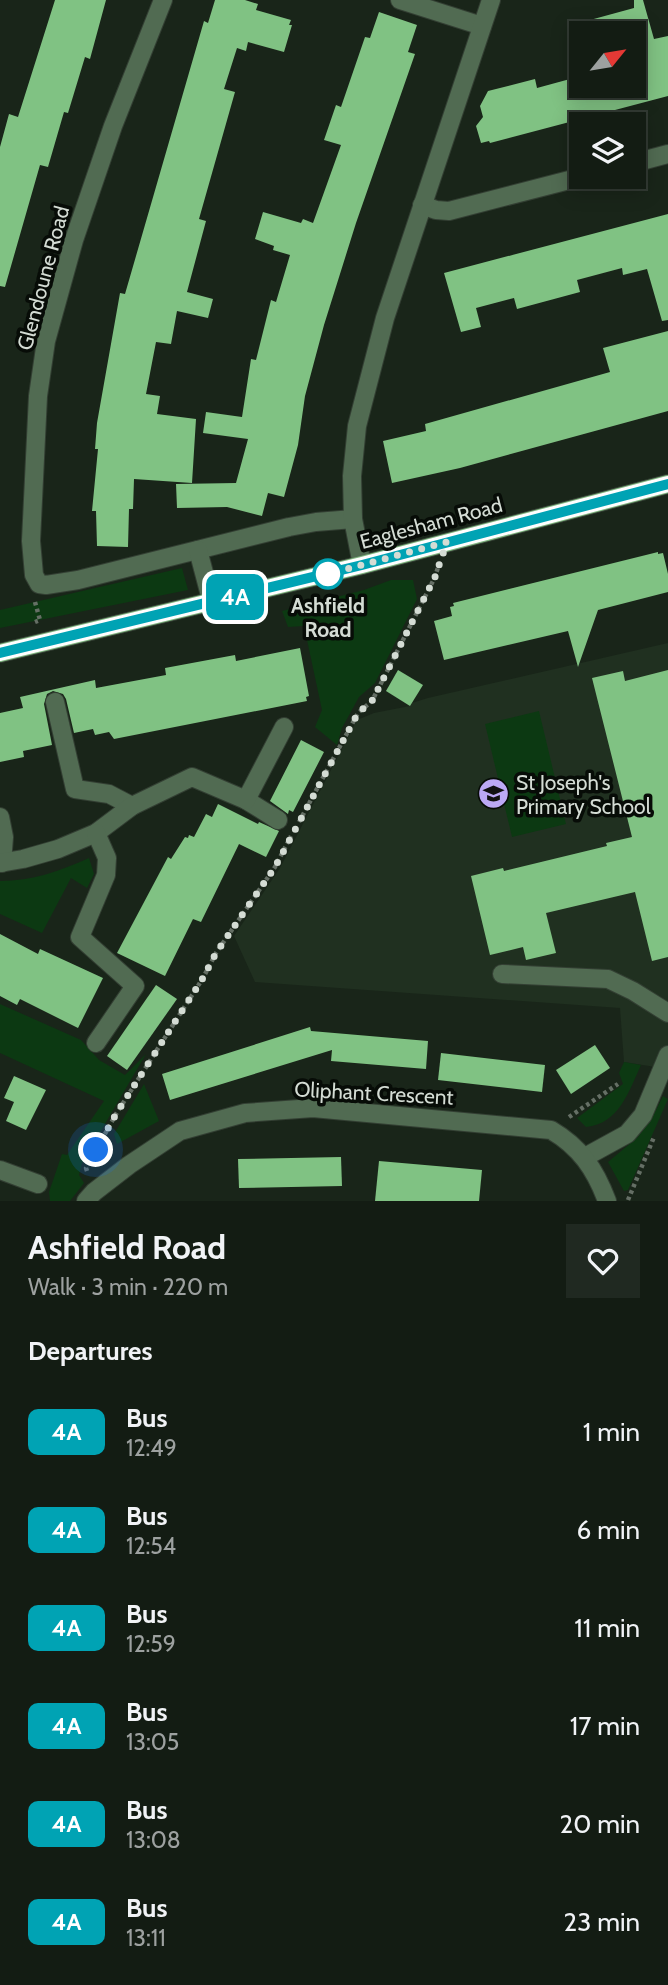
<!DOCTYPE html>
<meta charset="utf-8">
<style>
body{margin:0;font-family:Cabin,sans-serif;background:#202921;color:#f1f3f6;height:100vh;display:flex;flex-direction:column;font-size:26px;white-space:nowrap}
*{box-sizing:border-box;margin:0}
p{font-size:23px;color:#9da1a0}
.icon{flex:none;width:38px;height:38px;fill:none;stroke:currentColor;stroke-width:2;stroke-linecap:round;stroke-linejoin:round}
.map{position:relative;height:1201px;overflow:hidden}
.sheet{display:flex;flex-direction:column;background:#131c13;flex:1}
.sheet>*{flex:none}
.badge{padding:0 14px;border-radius:10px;font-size:24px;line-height:46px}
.needle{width:46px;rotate:60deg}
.tools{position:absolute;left:569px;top:21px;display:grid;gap:14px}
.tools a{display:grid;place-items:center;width:77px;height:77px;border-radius:0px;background:#131c13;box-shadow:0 4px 18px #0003,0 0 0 2px #323a33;font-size:35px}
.you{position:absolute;width:35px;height:35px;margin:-18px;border:5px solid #fff;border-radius:50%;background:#1a73e8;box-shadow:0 0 0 10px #1a73e833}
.map>.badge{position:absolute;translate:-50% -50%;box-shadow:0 0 0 4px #fff}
h2{padding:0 28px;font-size:26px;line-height:63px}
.round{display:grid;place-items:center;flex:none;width:74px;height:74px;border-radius:0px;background:#202921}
.overview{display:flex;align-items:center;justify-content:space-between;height:119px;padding:0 28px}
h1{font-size:33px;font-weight:700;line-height:52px}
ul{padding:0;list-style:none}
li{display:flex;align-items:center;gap:21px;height:98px;padding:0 28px}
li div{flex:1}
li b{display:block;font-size:26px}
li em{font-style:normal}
li .badge{min-width:77px;font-weight:700;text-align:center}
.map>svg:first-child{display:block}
</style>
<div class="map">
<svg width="668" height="1201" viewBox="0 0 668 1201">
<rect width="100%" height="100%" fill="#192519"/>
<path fill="#203020" d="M 668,643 L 668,1069 L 624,1062 L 620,1008 L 255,982 L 234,936 L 280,868 L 357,720 L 374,713 L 410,706 L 412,703 L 428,698 Z"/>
<g fill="#0c3912">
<path d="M 182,568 L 188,590 L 0,628 L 0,610 Z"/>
<path d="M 391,580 L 413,580 L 417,599 L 375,683 L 359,697 L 342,728 L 337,745 L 315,727 L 322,710 L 304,626 L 288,627 L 282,611 L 364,590 Z"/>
<path d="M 539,711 L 566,824 L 512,837 L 485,724 Z"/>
<path d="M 89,858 L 94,874 L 87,888 L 71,878 L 42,933 L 0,914 L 0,881 C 32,881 60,871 89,858 Z"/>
<path d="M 0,1004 L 81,1040 L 99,1060 L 125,1075 L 146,1054 L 82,1163 L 79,1175 L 84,1183 L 70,1201 L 50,1201 L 49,1192 L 62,1154 L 67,1155 L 104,1101 L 0,1053 Z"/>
<path d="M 624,1062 L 641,1065 C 629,1091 619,1124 586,1127 L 577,1118 L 623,1084 L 619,1073 Z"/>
<path d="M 144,1084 L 159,1121 L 117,1144 L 114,1134 Z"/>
<path d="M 663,1096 L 668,1099 L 628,1190 L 624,1191 L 608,1162 L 638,1137 L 655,1112 Z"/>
</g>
<g fill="#80c283">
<path d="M 55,0 L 106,0 L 90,59 L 85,57 L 68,113 L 64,112 L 48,167 L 40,165 L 5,287 L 0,286 L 0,147 L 9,114 L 18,117 Z"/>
<path d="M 215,0 L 245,0 L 258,4 L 256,10 L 291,20 L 289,25 L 292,25 L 284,52 L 248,42 L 246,51 L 237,48 L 224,89 L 235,92 L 199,219 L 206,221 L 187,292 L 213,299 L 208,318 L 177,311 L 171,344 L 156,342 L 146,394 L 160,396 L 157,414 L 196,419 L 192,483 L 134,479 L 133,509 L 129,509 L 128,547 L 97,546 L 96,511 L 92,511 L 98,449 L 95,449 L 97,423 L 120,293 L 125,294 L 204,21 L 208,23 Z"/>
<path d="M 634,0 L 643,0 L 654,39 L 668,36 L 668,96 L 490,143 L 489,141 L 481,143 L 476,126 L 483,117 L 480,106 L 488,91 L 535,79 L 537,88 L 581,76 L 581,86 L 634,86 L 634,27 L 611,33 L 594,33 L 590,20 L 634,8 Z"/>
<path d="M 379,12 L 417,25 L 408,52 L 415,54 L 356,223 L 324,325 L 305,396 L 298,445 L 284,497 L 268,493 L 262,516 L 227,507 L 177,508 L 176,484 L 236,483 L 248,439 L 203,433 L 206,412 L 242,417 L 251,359 L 256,360 L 271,300 L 276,302 L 290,255 L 273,250 L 274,246 L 255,239 L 263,212 L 301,223 L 303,219 L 313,223 L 341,145 L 324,140 L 336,105 L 341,107 L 365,37 L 370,38 Z"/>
<path d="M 668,214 L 668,320 L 662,321 L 647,269 L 623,275 L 622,268 L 577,280 L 580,292 L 517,309 L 514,298 L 476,308 L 481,327 L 461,332 L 444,273 Z"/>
<path d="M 668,331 L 668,411 L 460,468 L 392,483 L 383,441 L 426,431 L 425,424 L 610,372 L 603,348 Z"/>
<path d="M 658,552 L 658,554 L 663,553 L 668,574 L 668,592 L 598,610 L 578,667 L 568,631 L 444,660 L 434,621 L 452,616 L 450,607 L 454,606 L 453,603 Z"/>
<path d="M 300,648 L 309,696 L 306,697 L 307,701 L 114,739 L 109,732 L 95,735 L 93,729 L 74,733 L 66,699 L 63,694 L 53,691 L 47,694 L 44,704 L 52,745 L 23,751 L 24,757 L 0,762 L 0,713 L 23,708 L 20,697 L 95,680 L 96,688 L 166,675 L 165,668 L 235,655 L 236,661 Z"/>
<path d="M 398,670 L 423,685 L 410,706 L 386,691 Z"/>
<path d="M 668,670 L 668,957 L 652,961 L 635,892 L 546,913 L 556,953 L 526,960 L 523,947 L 490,955 L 471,876 L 503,868 L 504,871 L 607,846 L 606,843 L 632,837 L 592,678 L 623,671 L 625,681 Z"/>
<path d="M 301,740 L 324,752 L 293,812 L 289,810 L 288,814 L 270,801 Z"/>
<path d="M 218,804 L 258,824 L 259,822 L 279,831 L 266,857 L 239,844 L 201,922 L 193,919 L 165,976 L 117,953 L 168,857 L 171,859 L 185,837 L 188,838 L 189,835 L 194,837 L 206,814 L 212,817 Z"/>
<path d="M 0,934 L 38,954 L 40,949 L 103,978 L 78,1028 L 20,999 L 17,1005 L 0,996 Z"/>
<path d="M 156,985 L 177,999 L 127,1070 L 107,1056 Z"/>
<path d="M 310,1027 L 311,1031 L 428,1041 L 426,1069 L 331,1061 L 332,1050 L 170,1100 L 162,1074 Z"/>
<path d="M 595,1045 L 610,1068 L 571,1094 L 556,1070 Z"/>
<path d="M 441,1053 L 545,1065 L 542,1092 L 438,1080 Z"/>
<path d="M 14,1076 L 46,1090 L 26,1130 L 6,1121 L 14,1102 L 4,1098 Z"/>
<path d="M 341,1157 L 342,1186 L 239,1188 L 238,1159 Z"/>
<path d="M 379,1161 L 482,1170 L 479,1201 L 375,1201 Z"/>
</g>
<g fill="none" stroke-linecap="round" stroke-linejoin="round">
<defs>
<g id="minor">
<path d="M 163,0 L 113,126 L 74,240 L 46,341 L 38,396 L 31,541 L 34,575 L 39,584 L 46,585 L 78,580 L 289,527 L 316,522 L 353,519"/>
<path d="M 400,0 L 482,26"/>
<path d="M 634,163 L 668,154"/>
<path d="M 422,205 L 436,210 L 449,211 L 581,177"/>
<path d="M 198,550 L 212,603"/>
<path d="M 362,565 L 353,519 L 352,476 L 357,426 L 385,318 L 491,0"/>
<path d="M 55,702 L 75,789 L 109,794 L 132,806"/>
<path d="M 246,800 L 278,820"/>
<path d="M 0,817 L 4,837 L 2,863"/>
<path d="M 0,863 L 23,859 L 58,849 L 96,833 L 132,806 L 192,777 L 246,800 L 284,727"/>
<path d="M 502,974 L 608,979 L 633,991 L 668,1013"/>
<path d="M 96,1043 L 135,986 L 80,937 L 106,875 L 107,858 L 96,833"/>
<path d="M 585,1157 L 627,1134 L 643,1115 L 668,1055"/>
<path d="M 0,1170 L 38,1184"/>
<path d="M 86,1201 L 94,1192 L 129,1165 L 180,1131 L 245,1113 L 313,1108 L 551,1130 C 580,1147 595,1169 607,1201"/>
</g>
<path id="major" d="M 0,653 L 362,565 L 668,484"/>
</defs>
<use href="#minor" stroke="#333f33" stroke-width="20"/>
<use href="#major" stroke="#333f33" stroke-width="20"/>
<g stroke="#656f65" stroke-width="4.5" stroke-dasharray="3.5 3.5" stroke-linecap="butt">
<path d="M 35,602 L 40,620 L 35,622"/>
<path d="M 299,822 L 358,713 L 372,701 L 435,577 L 439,564"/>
<path d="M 569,1117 L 618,1084"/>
<path d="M 87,1171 L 86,1168 L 116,1114 L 203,978 L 216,953 L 275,867 L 291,836"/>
<path d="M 628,1200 L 654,1137"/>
</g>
<use href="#minor" stroke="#516b52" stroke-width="18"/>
<use href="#major" stroke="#80b781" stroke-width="18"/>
</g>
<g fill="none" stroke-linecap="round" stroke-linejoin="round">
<defs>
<path id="line" d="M 0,653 L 362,565 L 668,484"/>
</defs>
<use href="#line" stroke="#fff" stroke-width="16"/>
<use href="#line" stroke="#00a3b4" stroke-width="10"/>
<path stroke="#d4dcd4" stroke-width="7" stroke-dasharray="0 12.6" d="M 96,1150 L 116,1114 L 203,978 L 216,953 L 275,867 L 358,713 L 372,701 L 435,577 L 447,542 L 328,574"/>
</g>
<defs>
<symbol id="school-disc" viewBox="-11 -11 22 22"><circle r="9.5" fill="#bca9f5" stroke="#070c07"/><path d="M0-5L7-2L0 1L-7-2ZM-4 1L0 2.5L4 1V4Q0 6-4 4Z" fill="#111"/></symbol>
</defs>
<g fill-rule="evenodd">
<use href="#school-disc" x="476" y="776" width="35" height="35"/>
</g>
<circle fill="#fff" stroke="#00a3b4" stroke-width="3.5" cx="328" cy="574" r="14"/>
<g text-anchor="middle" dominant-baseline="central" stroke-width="7" stroke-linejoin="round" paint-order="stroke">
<g font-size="21" fill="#d4dcd4" stroke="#070c07">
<text transform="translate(43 278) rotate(-75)">Glendoune Road</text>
<text transform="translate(431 523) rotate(-15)">Eaglesham Road</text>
<text transform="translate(374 1093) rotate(3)">Oliphant Crescent</text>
</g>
<g font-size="21" font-weight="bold" fill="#d4dcd4" stroke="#070c07">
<text x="328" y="605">Ashfield<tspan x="328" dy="24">Road</tspan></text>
</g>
<g font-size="21" fill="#d4dcd4" stroke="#070c07" text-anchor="start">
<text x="516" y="782">St Joseph's<tspan x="516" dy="24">Primary School</tspan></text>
</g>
</g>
</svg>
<div class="tools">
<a><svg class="needle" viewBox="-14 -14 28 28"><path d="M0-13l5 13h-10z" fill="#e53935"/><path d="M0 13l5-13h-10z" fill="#9da1a0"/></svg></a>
<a><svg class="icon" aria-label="layers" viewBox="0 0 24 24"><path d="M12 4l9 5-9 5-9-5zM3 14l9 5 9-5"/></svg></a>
</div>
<div class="you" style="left:96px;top:1150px"></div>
<b class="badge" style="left:235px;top:597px;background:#00a3b4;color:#fff">4A</b>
</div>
<section class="sheet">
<div class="overview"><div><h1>Ashfield Road</h1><p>Walk · 3 min · 220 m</p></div><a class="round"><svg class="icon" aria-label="heart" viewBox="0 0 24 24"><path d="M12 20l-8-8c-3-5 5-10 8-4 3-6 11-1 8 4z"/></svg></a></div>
<h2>Departures</h2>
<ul>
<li><span class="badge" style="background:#00a3b4;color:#fff">4A</span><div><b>Bus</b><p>12:49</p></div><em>1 min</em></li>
<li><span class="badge" style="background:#00a3b4;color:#fff">4A</span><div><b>Bus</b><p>12:54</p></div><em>6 min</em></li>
<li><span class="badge" style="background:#00a3b4;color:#fff">4A</span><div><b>Bus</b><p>12:59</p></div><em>11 min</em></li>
<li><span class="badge" style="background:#00a3b4;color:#fff">4A</span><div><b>Bus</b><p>13:05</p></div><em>17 min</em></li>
<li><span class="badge" style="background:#00a3b4;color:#fff">4A</span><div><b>Bus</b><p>13:08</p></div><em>20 min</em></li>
<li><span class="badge" style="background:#00a3b4;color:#fff">4A</span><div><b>Bus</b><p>13:11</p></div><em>23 min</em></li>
</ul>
</section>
